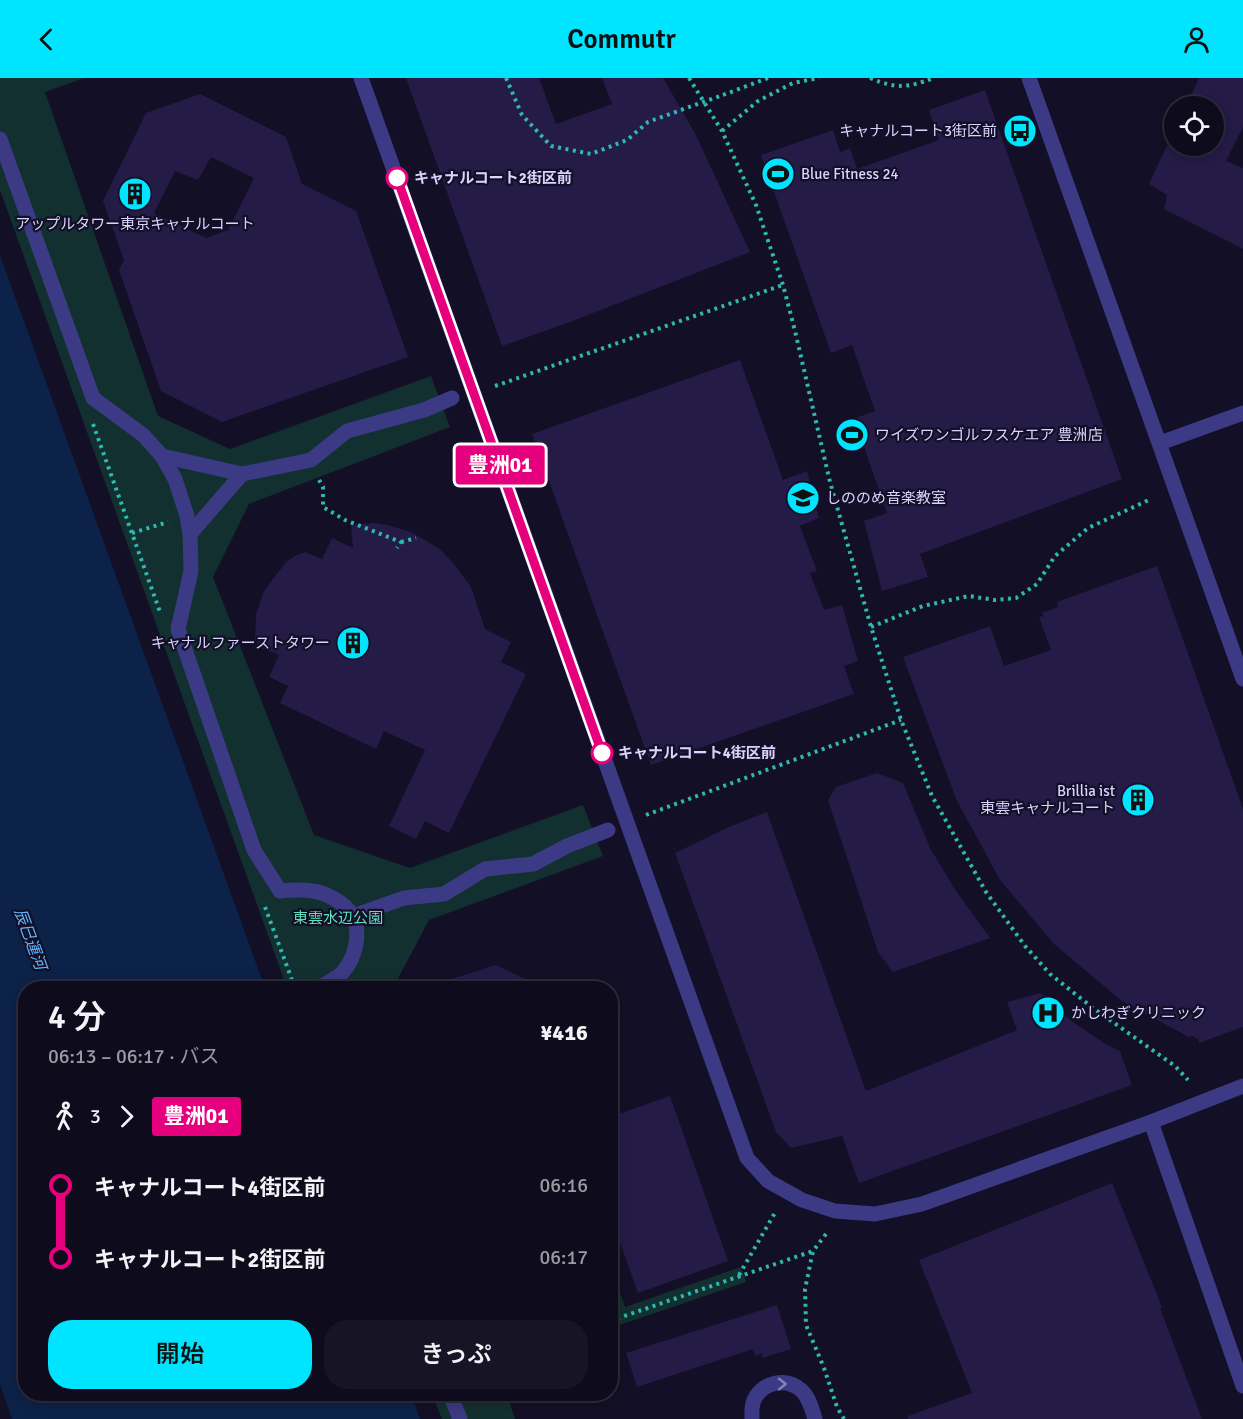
<!DOCTYPE html>
<html lang="ja">
<meta charset="utf-8">
<style>
body{margin:0;font-family:Signika,"Noto Sans JP",sans-serif;background:#171425;color:#f1f3f6;height:100vh;display:flex;flex-direction:column;font-size:22px;white-space:nowrap}
*{box-sizing:border-box;margin:0}
p{font-size:20px;color:#9b9ba3}
.icon{flex:none;width:33px;height:33px;fill:none;stroke:currentColor;stroke-width:2;stroke-linecap:round;stroke-linejoin:round}
.map{position:relative;flex:1;overflow:hidden}
.drawer{position:absolute;left:18px;top:903px;width:600px;height:420px;display:flex;flex-direction:column;background:#0e0b1c;border-radius:24px;box-shadow:0 3px 15px #0003,0 0 0 2px #2e2b3b}
.drawer>*{flex:none}
.badge{padding:0 12px;border-radius:4px;font-size:21px;line-height:39px}
.tools{position:absolute;left:1164px;top:18px;display:grid;gap:12px}
.tools a{display:grid;place-items:center;width:60px;height:60px;border-radius:50%;background:#0e0b1c;box-shadow:0 3px 15px #0003,0 0 0 2px #2e2b3b;font-size:30px}
.map>.badge{position:absolute;translate:-50% -50%;box-shadow:0 0 0 3px #fff}
.legs{display:flex;align-items:center;gap:9px;height:66px;padding:0 30px;font-size:20px}
.legs p{margin-inline-start:auto}
.overview{display:flex;align-items:center;justify-content:space-between;height:102px;padding:0 30px}
h1{font-size:33px;font-weight:600;line-height:45px}
.cta{display:flex;gap:12px;margin-top:auto;padding:12px 30px}
.cta a{flex:1;height:69px;border-radius:24px;background:#00e5ff;color:#111;font-size:24px;font-weight:600;line-height:69px;text-align:center}
.cta a+a{background:#171425;color:#f1f3f6}
ul{padding:0 30px;list-style:none}
li{display:flex;align-items:center;gap:21px;height:72px;font-size:22px}
li i{display:grid;place-items:center;width:9px;height:100%;margin:0 8px;background:currentColor}
li i::after{content:'';width:15px;height:15px;margin:-8px;border:4px solid;border-radius:50%;background:#0e0b1c}
li p{margin-inline-start:auto}
li:first-child i{background:linear-gradient(#0000 50%,currentColor 0)}
li:last-child i{background:linear-gradient(currentColor 50%,#0000 0)}
header{display:flex;justify-content:space-between;align-items:center;height:78px;padding:0 30px;background:#00e5ff;color:#111;font-size:27px;font-weight:600}
.map>svg:first-child{display:block}
</style>
<header><svg class="icon" aria-label="back" viewBox="0 0 24 24"><path d="M15 5l-7 7 7 7"/></svg>Commutr<svg class="icon" aria-label="person" viewBox="0 0 24 24"><circle cx="12" cy="8" r="4"/><path d="M4 21q1-7 8-7t8 7"/></svg></header>
<div class="map">
<svg width="1243" height="1341" viewBox="0 0 1243 1341">
<rect width="100%" height="100%" fill="#130f26"/>
<g fill="#12302f">
<path d="M 0,0 L 84,0 L 45,14 L 158,338 L 230,371 L 431,298 L 450,349 L 249,426 L 213,499 L 314,757 L 410,790 L 583,727 L 603,778 L 429,842 L 393,910 L 287,910 L 0,112 Z"/>
<path d="M 610,1187 L 625,1229 L 741,1189 L 746,1204 L 611,1250 Z"/>
<path d="M 432,1316 L 507,1316 L 515,1341 L 442,1341 Z"/>
</g>
<path fill="#0c2248" d="M 0,177 L 265,910 L 26,910 L 26,1316 L 411,1316 L 420,1341 L 12,1341 L 0,1306 Z"/>
<g fill="#241b47" fill-rule="evenodd">
<path d="M 406,0 L 539,0 L 556,46 L 612,26 L 602,0 L 663,0 L 696,57 L 750,174 L 570,244 L 502,268 Z"/>
<path d="M 1199,0 L 1243,0 L 1243,49 L 1226,83 L 1243,90 L 1243,171 L 1164,131 L 1167,117 L 1149,106 L 1174,52 L 1174,68 L 1214,68 L 1214,28 L 1186,28 Z"/>
<path d="M 985,12 L 1122,401 L 920,476 L 928,499 L 882,513 L 864,443 L 887,435 L 864,369 L 848,374 L 842,345 L 875,333 L 852,267 L 831,275 L 761,77 L 833,52 L 840,74 L 850,70 L 857,91 L 939,62 L 929,32 Z"/>
<path d="M 200,16 L 286,59 L 302,106 L 356,133 L 408,279 L 222,344 L 161,313 L 119,192 L 124,182 L 103,123 L 146,35 ZM 211,79 L 254,100 L 228,152 L 206,160 L 154,135 L 175,93 L 198,102 Z"/>
<path d="M 740,282 L 783,402 L 807,393 L 819,440 L 800,448 L 817,493 L 810,495 L 824,532 L 842,527 L 858,583 L 844,588 L 854,616 L 651,687 L 532,356 Z"/>
<path d="M 373,445 L 388,447 L 411,454 L 440,471 L 454,486 L 471,509 L 485,551 L 511,564 L 501,584 L 526,596 L 449,755 L 425,743 L 416,761 L 389,748 L 425,672 L 384,653 L 376,671 L 280,625 L 288,608 L 269,599 L 279,577 L 259,569 L 255,560 L 256,536 L 264,513 L 286,484 L 297,477 L 305,474 L 322,481 L 332,460 L 353,470 L 351,447 Z"/>
<path d="M 1157,488 L 1243,731 L 1243,949 L 1199,965 L 1198,960 L 1195,961 L 1194,958 L 1189,959 L 1122,923 L 1054,866 L 1000,802 L 957,723 L 903,579 L 990,548 L 1004,588 L 1051,572 L 1039,539 L 1044,538 L 1042,535 L 1058,529 L 1057,524 Z"/>
<path d="M 877,695 L 903,705 L 930,770 L 956,813 L 990,860 L 893,894 L 878,874 L 828,722 L 836,709 Z"/>
<path d="M 767,734 L 866,1013 L 1017,952 L 1007,924 L 1040,915 L 1070,942 L 1104,965 L 1120,973 L 1132,1007 L 859,1105 L 842,1058 L 791,1070 L 776,1054 L 675,775 L 731,748 Z"/>
<path d="M 496,887 L 544,910 L 439,910 L 439,905 Z"/>
<path d="M 670,1018 L 728,1183 L 638,1215 L 610,1137 L 610,1039 Z"/>
<path d="M 1112,1105 L 1162,1229 L 1160,1230 L 1202,1341 L 908,1341 L 908,1338 L 972,1315 L 919,1182 Z"/>
<path d="M 777,1227 L 791,1271 L 763,1280 L 762,1275 L 755,1278 L 753,1271 L 637,1309 L 626,1275 Z"/>
</g>
<g fill="none" stroke-linecap="round" stroke-linejoin="round">
<g stroke="#2fb8b0" stroke-width="4" stroke-dasharray="3 4.5" stroke-linecap="butt">
<path d="M 506,0 L 522,37 L 551,68 L 591,76 L 627,62 L 648,44 L 681,32"/>
<path d="M 689,0 L 722,53 L 756,127 L 783,207 L 795,253 L 830,404 L 847,464 L 871,549 L 901,642 L 932,718 L 986,814 L 1025,868 L 1050,896 L 1093,930 L 1175,988 L 1188,1002"/>
<path d="M 870,0 C 897,11 906,10 934,0"/>
<path d="M 723,17 L 768,0"/>
<path d="M 722,53 L 758,23 L 793,5 L 819,0"/>
<path d="M 495,308 L 783,207"/>
<path d="M 93,346 L 160,534"/>
<path d="M 319,402 L 323,409 L 323,429 L 345,442 L 401,464 L 397,470"/>
<path d="M 132,455 L 168,444"/>
<path d="M 401,464 L 416,460"/>
<path d="M 871,549 L 923,528 L 969,518 L 995,522 L 1016,520 L 1037,506 L 1055,478 L 1088,450 L 1151,421"/>
<path d="M 646,737 L 901,642"/>
<path d="M 265,829 L 295,910"/>
<path d="M 826,1156 L 813,1173 L 805,1211 L 806,1247 L 824,1290 L 837,1329 L 844,1341"/>
<path d="M 739,1197 L 776,1133"/>
<path d="M 610,1243 L 813,1173"/>
</g>
<g stroke="#3d3a85" stroke-width="15">
<path d="M 361,0 L 747,1080 L 768,1103 L 802,1122 L 835,1133 L 875,1136 L 922,1126 L 1151,1044 L 1243,1008"/>
<path d="M 1029,0 L 1243,601"/>
<path d="M 0,61 L 93,320 L 143,357 L 162,378 L 175,401 L 187,438 L 190,456 L 191,493 L 178,551 L 254,772 L 280,813 C 291,812 303,811 313,813 C 327,815 345,825 352,837 C 362,855 355,880 343,894 C 337,901 326,904 320,910"/>
<path d="M 1160,365 L 1243,335"/>
<path d="M 162,378 L 242,396 L 311,382 L 347,353 L 424,332 L 452,320"/>
<path d="M 190,456 L 242,396"/>
<path d="M 353,838 L 404,820 L 444,816 L 485,791 L 533,786 L 567,768 L 608,752"/>
<path d="M 1151,1044 L 1243,1308"/>
<path d="M 450,1316 L 460,1341"/>
<path d="M 752,1341 C 752,1335 751,1329 754,1322 C 762,1304 786,1299 801,1312 C 809,1319 812,1331 815,1341"/>
</g>
<path stroke="#2fb8b0" stroke-width="4" stroke-dasharray="3 4.5" stroke-linecap="butt" d="M 681,32 L 723,17"/>
</g>
<defs><path id="oneway-chevron" d="M-2-3.5L2.5 0L-2 3.5" fill="none" stroke-width="1.6" stroke-linecap="round" stroke-linejoin="round" transform="scale(1.5)"/></defs>
<use stroke="#837fbc" href="#oneway-chevron" transform="translate(782 1306)"/>
<g fill="none" stroke-linecap="round" stroke-linejoin="round">
<defs>
<path id="line-1" d="M 397,100 L 602,675"/>
</defs>
<use href="#line-1" stroke="#fff" stroke-width="14"/>
<use href="#line-1" stroke="#e6007e" stroke-width="9"/>
</g>
<defs>
<symbol id="bus-disc" viewBox="-11 -11 22 22"><circle r="9.5" fill="#00e5ff" stroke="#130f26"/><path d="M-5-6H5V4H4V6H2V4H-2V6H-4V4H-5ZM-3.5-4V0h7V-4ZM-3.5 1.2v1.5H-2V1.2ZM2 1.2v1.5H3.5V1.2Z" fill="#111"/></symbol>
<symbol id="stadium-disc" viewBox="-11 -11 22 22"><circle r="9.5" fill="#00e5ff" stroke="#130f26"/><path d="M0-5a6.5 5 0 1 0 0 10a6.5 5 0 1 0 0-10ZM-3.5-1.8h7v3.6h-7Z" fill="#111"/></symbol>
<symbol id="building-disc" viewBox="-11 -11 22 22"><circle r="9.5" fill="#00e5ff" stroke="#130f26"/><path d="M-4-6H4V6H1V3H-1V6H-4ZM-2.5-4.3h1.7v1.8h-1.7ZM.8-4.3h1.7v1.8H.8ZM-2.5-1h1.7V.8h-1.7ZM.8-1h1.7V.8H.8Z" fill="#111"/></symbol>
<symbol id="school-disc" viewBox="-11 -11 22 22"><circle r="9.5" fill="#00e5ff" stroke="#130f26"/><path d="M0-5L7-2L0 1L-7-2ZM-4 1L0 2.5L4 1V4Q0 6-4 4Z" fill="#111"/></symbol>
<symbol id="hospital-disc" viewBox="-11 -11 22 22"><circle r="9.5" fill="#00e5ff" stroke="#130f26"/><path d="M-5-5h3v3.5h4V-5h3V5h-3V1.5h-4V5h-3Z" fill="#111"/></symbol>
</defs>
<g fill-rule="evenodd">
<use href="#bus-disc" x="1001" y="34" width="38" height="38"/>
<use href="#stadium-disc" x="759" y="77" width="38" height="38"/>
<use href="#building-disc" x="116" y="97" width="38" height="38"/>
<use href="#stadium-disc" x="833" y="338" width="38" height="38"/>
<use href="#school-disc" x="784" y="401" width="38" height="38"/>
<use href="#building-disc" x="334" y="546" width="38" height="38"/>
<use href="#building-disc" x="1119" y="703" width="38" height="38"/>
<use href="#hospital-disc" x="1029" y="916" width="38" height="38"/>
</g>
<g fill="#fff" stroke="#e6007e" stroke-width="3">
<circle cx="397" cy="100" r="10"/>
<circle cx="602" cy="675" r="10"/>
</g>
<g text-anchor="middle" dominant-baseline="central" stroke-width="4.5" stroke-linejoin="round" paint-order="stroke">
<g font-size="15" fill="#d9d4ff" stroke="#130f26" text-anchor="start">
<text x="997" y="53" text-anchor="end">キャナルコート3街区前</text>
<text x="801" y="96">Blue Fitness 24</text>
<text x="135" y="146" text-anchor="middle">アップルタワー東京キャナルコート</text>
<text x="875" y="357">ワイズワンゴルフスケエア 豊洲店</text>
<text x="826" y="420">しののめ音楽教室</text>
<text x="330" y="565" text-anchor="end">キャナルファーストタワー</text>
<text x="1115" y="713" text-anchor="end">Brillia ist<tspan x="1115" dy="17">東雲キャナルコート</tspan></text>
<text x="1071" y="935">かしわぎクリニック</text>
</g>
<g font-size="15" font-weight="bold" fill="#d9d4ff" stroke="#130f26" text-anchor="start">
<text x="414" y="100">キャナルコート2街区前</text>
<text x="618" y="675">キャナルコート4街区前</text>
</g>
<g font-size="15" fill="#5fe0c0" stroke="#130f26">
<text x="338" y="840">東雲水辺公園</text>
</g>
<g font-size="16" font-style="italic" fill="#62b6ff" stroke="#130f26">
<text transform="translate(30 861) rotate(70)">辰巳運河</text>
</g>
</g>
</svg>
<div class="tools">
<a><svg class="icon" aria-label="locate" viewBox="0 0 24 24"><circle cx="12" cy="12" r="6"/><path d="M12 2v4M12 18v4M2 12h4M18 12h4"/></svg></a>
</div>
<b class="badge" style="left:500px;top:387px;background:#e6007e;color:#fff">豊洲01</b>
<section class="drawer">
<div class="overview"><div><h1>4 分</h1><p>06:13 – 06:17 · バス</p></div><b>¥416</b></div>
<div class="legs"><svg class="icon" aria-label="walk" viewBox="0 0 24 24"><circle cx="13" cy="4" r="2"/><path d="M13 8l-2 6 4 7M11 14l-3 7M7 12l3-4h3l4 4"/></svg>3<svg class="icon" aria-label="forward" viewBox="0 0 24 24"><path d="M9 5l7 7-7 7"/></svg><b class="badge" style="background:#e6007e;color:#fff">豊洲01</b></div>
<ul>
<li><i style="color:#e6007e"></i><b>キャナルコート4街区前</b><p>06:16</p></li>
<li><i style="color:#e6007e"></i><b>キャナルコート2街区前</b><p>06:17</p></li>
</ul>
<div class="cta"><a>開始</a><a>きっぷ</a></div>
</section>
</div>
